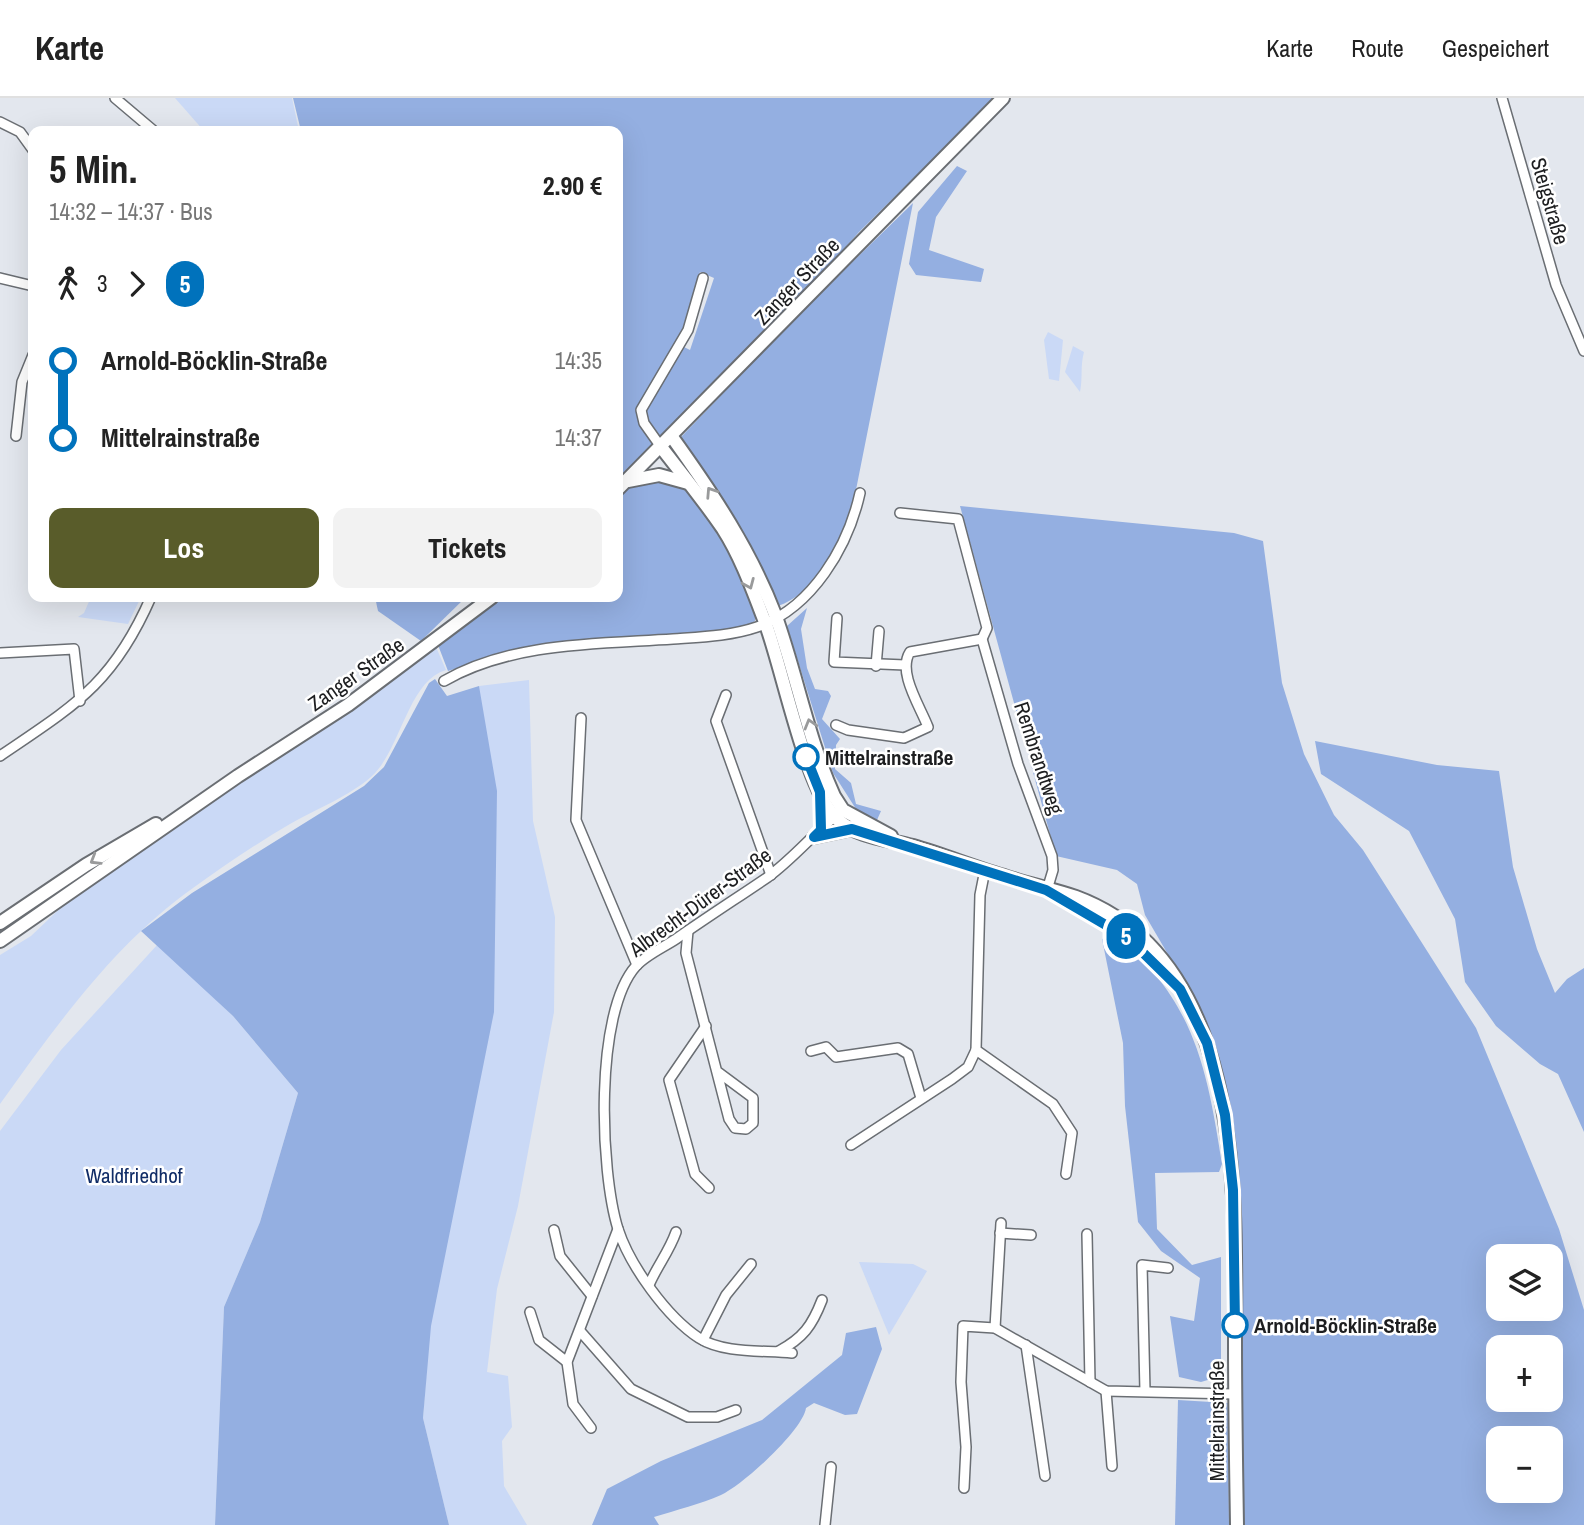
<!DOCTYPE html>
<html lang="de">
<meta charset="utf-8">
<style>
body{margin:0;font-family:"Archivo Narrow",sans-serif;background:#f2f2f2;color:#222;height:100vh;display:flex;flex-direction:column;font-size:26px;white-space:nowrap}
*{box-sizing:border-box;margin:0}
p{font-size:23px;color:#767676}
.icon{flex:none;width:38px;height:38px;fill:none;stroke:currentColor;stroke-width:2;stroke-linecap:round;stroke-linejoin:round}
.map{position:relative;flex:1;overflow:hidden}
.panel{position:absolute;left:28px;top:28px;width:595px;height:476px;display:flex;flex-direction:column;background:#fff;border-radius:14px;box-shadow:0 7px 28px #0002}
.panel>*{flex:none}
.badge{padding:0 14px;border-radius:23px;font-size:24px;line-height:46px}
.buttons{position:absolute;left:1486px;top:1146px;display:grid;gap:14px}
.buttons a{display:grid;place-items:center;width:77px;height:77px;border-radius:14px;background:#fff;box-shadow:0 7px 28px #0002;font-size:35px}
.map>.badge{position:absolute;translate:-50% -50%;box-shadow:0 0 0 4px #fff}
.legs{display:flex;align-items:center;gap:10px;height:77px;padding:0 21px;font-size:23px}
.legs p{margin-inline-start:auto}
.headline{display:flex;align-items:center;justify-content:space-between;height:119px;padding:0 21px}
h1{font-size:38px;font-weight:700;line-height:52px}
.button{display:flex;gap:14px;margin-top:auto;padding:14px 21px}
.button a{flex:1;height:80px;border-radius:14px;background:#595c2a;color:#fff;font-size:28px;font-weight:700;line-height:80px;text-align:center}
.button a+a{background:#f2f2f2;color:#222}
ul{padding:0 21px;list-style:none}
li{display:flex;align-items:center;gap:24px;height:77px;font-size:26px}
li i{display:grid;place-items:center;width:10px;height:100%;margin:0 9px;background:currentColor}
li i::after{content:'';width:18px;height:18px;margin:-9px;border:5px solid;border-radius:50%;background:#fff}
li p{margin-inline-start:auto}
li:first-child i{background:linear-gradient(#0000 50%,currentColor 0)}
li:last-child i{background:linear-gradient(currentColor 50%,#0000 0)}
header{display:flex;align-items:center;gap:42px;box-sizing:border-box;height:98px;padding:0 35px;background:#fff;border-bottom:2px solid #e0e0e0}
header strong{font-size:33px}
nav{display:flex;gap:38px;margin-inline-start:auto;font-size:24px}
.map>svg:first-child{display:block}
</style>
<header>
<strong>Karte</strong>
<nav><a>Karte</a><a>Route</a><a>Gespeichert</a></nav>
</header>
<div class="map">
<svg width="1584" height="1427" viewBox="0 0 1584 1427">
<rect width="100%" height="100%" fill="#e3e7ee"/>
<g fill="#cad9f6">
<path d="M 175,0 L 292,0 L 299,33 L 204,33 Z"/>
<path d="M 1048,234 L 1063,242 L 1059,283 L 1049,281 L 1044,242 Z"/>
<path d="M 1073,248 L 1084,254 C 1080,268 1083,280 1080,294 L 1065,274 Z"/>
<path d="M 91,499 L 141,499 L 128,526 L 78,519 L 84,515 Z"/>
<path d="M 436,549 L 446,572 C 408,583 401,651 372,678 C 350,698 316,711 290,726 C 257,745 224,768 193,790 C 114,846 56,928 0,1006 L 0,857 L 31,838 L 72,799 L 392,582 Z"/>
<path d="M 529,582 L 533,723 L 555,819 L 554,914 L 518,1108 L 497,1191 L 487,1274 L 508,1278 L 512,1329 L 502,1343 L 504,1388 L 527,1427 L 449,1427 L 423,1320 L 479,588 Z"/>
<path d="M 158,846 L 233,918 L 298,995 L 260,1124 L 224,1209 L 215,1427 L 0,1427 L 0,1033 L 61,952 Z"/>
<path d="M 859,1164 L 913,1166 L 927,1173 L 889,1237 Z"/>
</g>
<g fill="#94afe1" fill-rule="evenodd">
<path d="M 293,0 L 995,0 L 859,134 L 787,216 L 618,380 L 618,33 L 301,33 ZM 700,174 L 714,180 L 690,252 L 678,246 Z"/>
<path d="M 957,68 L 967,73 L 936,119 L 929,152 L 984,171 L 981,184 L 916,177 L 909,166 L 918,114 Z"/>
<path d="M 913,105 L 849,427 C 831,458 813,496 778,508 L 738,431 L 681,339 L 804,211 Z"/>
<path d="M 658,381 C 665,383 673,385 679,388 C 713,406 740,476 757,510 L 755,523 L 745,530 L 489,560 L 448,573 L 438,547 L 501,499 L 618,499 L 618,397 L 627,389 Z"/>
<path d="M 960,408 L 1234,435 L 1263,443 L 1282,585 L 1304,656 L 1334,717 L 1363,752 L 1476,930 L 1559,1131 L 1584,1212 L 1584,1427 L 1243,1427 L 1240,1101 L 1235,1057 L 1211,944 L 1194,901 L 1145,817 L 1137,786 L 1117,772 L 1056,758 ZM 1498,1158 L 1550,1158 L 1550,1211 L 1498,1211 ZM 1498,1250 L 1550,1250 L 1550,1302 L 1498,1302 ZM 1498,1340 L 1550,1340 L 1550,1393 L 1498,1393 Z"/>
<path d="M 375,499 L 466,499 L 421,543 L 378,513 Z"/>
<path d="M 807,510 L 801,531 L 807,570 L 815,591 L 828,593 L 831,598 L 822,621 L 840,641 L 836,647 L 835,671 L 851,685 L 856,706 L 881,713 L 877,722 L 856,711 L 833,675 L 787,528 Z"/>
<path d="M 435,581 L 447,598 L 479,588 L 497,693 L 494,914 L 431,1228 L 423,1320 L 449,1427 L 215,1427 L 224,1209 L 260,1124 L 298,995 L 233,918 L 141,833 L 192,795 L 364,688 L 384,669 L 429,585 Z"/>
<path d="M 1315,643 L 1437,667 L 1499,673 L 1513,769 L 1537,851 L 1555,895 L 1567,881 L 1584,870 L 1584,1034 L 1558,976 L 1540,966 L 1496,928 L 1465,884 L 1455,821 L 1409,733 L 1321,676 Z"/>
<path d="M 1114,837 C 1194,900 1207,970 1222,1066 L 1219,1074 L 1155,1075 L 1157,1131 L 1192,1167 L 1221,1159 L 1221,1278 L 1201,1284 L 1179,1279 L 1170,1218 L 1194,1223 L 1200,1180 L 1161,1153 L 1138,1124 L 1125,1008 L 1123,945 L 1102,841 Z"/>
<path d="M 876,1229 L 882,1251 L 857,1316 L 845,1317 L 814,1305 L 806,1310 C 803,1332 743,1387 721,1397 C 701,1406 676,1412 654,1419 L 659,1427 L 592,1427 L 607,1391 L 661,1363 L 762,1322 L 842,1257 L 846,1235 Z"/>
<path d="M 1178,1302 L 1228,1305 L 1229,1427 L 1175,1427 Z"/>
</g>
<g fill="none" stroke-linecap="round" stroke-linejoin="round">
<defs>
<g id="minor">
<path d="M 115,0 L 154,33"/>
<path d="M 1502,0 L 1556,187 L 1584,253"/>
<path d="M 0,24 L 20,34 L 33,52"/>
<path d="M 0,180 L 33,188"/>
<path d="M 16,338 L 22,284 L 33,257"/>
<path d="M 661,349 L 644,325 L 641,312 L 688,232 L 703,180"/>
<path d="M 900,415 L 958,421 L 987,530 L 982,541"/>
<path d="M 837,520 L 834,564 L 905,567"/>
<path d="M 0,555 L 74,551 L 80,603"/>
<path d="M 876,568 L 879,533"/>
<path d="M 444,583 C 512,544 597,546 673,541 C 700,539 731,538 757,529 C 812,510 848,449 860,395"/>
<path d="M 726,597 L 716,623 L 771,777"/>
<path d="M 581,620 L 576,722 L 637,867"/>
<path d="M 836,627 L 848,632 L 904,640 L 928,629 C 920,608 897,574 910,554 L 982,541 L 1018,666 L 1052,758 L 1053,772 L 1047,792"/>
<path d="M 0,658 C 75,607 113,586 151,499"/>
<path d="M 985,772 L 980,797 L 976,952 L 1053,1006 L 1072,1035 L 1066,1076"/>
<path d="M 688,833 L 686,855 L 729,1021 L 735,1030 L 746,1031 L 753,1025 L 753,1000 L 718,974"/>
<path d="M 706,928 L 669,982 L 695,1076 L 709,1090"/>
<path d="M 811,953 L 826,949 L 836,959 L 898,950 L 908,956 L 921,1000"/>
<path d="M 851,1047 L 952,981 L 968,969 L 976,952"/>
<path d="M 554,1132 L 560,1158 L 592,1198"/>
<path d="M 1000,1135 L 1031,1137"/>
<path d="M 1087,1136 L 1090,1284"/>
<path d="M 649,1187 C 657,1168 669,1154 676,1134"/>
<path d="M 530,1214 L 539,1242 L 567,1264"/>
<path d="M 995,1230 L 1001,1125"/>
<path d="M 580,1233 L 631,1291 L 688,1319 L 717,1319 L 736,1312"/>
<path d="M 703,1242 L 726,1197 L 751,1166"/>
<path d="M 1026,1247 L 1045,1378"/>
<path d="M 779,1253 C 803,1240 812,1228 822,1202"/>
<path d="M 792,1255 C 764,1252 724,1256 699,1240 C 667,1219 630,1168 618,1131 C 600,1073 594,915 636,868 C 646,857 664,849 676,841 C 706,820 737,800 768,779 C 794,760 814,735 839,715"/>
<path d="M 1106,1293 L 1112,1368"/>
<path d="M 1145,1293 L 1142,1167 L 1168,1170"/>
<path d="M 591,1330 L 573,1306 L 567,1264 L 618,1131"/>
<path d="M 964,1390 L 966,1349 L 961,1284 L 963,1228 L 995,1230 L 1106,1293 L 1235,1296"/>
<path d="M 825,1427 L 831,1369"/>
</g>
<g id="tertiary">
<path d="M 672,339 C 713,396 751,453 776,519 C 797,578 808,641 834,698 L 843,712 L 891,738"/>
<path d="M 661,349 C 682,376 704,403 723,431 C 741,459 753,493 765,524 C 782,568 806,693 837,721 C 858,740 887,741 913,748 C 944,757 973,769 1004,778 C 1027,786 1053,791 1076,799 C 1244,861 1236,1097 1235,1243 C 1235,1305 1236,1366 1237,1427"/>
<path d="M 628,383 L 659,377 L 688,385"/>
<path d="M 618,391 L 1003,0"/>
<path d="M 821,698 L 821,732"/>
<path d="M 814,739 L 852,731"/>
<path d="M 1102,822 L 1136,846"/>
<path d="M 0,825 L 86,767 L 156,726"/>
<path d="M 0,843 L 238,678 L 348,607 L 492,499"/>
</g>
</defs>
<use href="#minor" stroke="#6a6e73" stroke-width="12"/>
<use href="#tertiary" stroke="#6a6e73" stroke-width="16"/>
<use href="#minor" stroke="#fff" stroke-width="9"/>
<use href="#tertiary" stroke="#fff" stroke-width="12"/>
</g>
<defs><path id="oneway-chevron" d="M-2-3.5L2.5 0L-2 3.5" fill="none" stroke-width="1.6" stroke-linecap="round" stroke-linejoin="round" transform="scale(1.75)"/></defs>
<g stroke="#999a9b">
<use href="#oneway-chevron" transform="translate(711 394) rotate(-123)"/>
<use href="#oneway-chevron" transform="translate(749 486) rotate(67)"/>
<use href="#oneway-chevron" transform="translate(810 626) rotate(-106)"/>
<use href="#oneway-chevron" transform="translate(95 762) rotate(149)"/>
</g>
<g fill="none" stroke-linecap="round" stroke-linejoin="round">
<defs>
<path id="line-1" d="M 806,659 L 820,694 L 821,732 L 814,739 L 852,731 L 1046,792 L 1128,840 L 1180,891 L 1207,945 L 1225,1017 L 1233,1092 L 1235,1227"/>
</defs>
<use href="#line-1" stroke="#fff" stroke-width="16"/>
<use href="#line-1" stroke="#0072bc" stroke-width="10"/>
</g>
<g fill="#fff" stroke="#0072bc" stroke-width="3.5">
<circle cx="806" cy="659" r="12"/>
<circle cx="1235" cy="1227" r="12"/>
</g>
<g text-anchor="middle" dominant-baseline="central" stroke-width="5" stroke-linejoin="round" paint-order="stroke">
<g font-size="21" fill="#1d1e20" stroke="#fff">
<text transform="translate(1550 103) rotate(74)">Steigstraße</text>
<text transform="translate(797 183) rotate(-46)">Zanger Straße</text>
<text transform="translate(356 576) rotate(-35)">Zanger Straße</text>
<text transform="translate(1039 660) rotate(72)">Rembrandtweg</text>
<text transform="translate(700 804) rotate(-36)">Albrecht-Dürer-Straße</text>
<text transform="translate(1216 1323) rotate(-90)">Mittelrainstraße</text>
</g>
<g font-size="21" font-weight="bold" fill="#1d1e20" stroke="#fff" text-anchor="start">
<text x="825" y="659">Mittelrainstraße</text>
<text x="1254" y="1227">Arnold-Böcklin-Straße</text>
</g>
<g font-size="21" fill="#102c66" stroke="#fff">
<text x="134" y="1077">Waldfriedhof</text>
</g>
</g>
</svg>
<div class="buttons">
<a><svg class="icon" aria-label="layers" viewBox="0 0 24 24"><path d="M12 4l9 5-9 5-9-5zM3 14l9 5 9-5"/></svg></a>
<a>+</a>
<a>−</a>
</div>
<b class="badge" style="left:1126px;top:838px;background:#0072bc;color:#fff">5</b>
<section class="panel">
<div class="headline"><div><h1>5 Min.</h1><p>14:32 – 14:37 · Bus</p></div><b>2.90 €</b></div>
<div class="legs"><svg class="icon" aria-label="walk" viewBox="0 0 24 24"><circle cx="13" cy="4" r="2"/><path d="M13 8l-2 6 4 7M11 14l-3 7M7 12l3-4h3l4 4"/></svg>3<svg class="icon" aria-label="forward" viewBox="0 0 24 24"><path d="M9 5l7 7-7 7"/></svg><b class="badge" style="background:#0072bc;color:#fff">5</b></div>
<ul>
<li><i style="color:#0072bc"></i><b>Arnold-Böcklin-Straße</b><p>14:35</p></li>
<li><i style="color:#0072bc"></i><b>Mittelrainstraße</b><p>14:37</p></li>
</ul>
<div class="button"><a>Los</a><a>Tickets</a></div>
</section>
</div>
